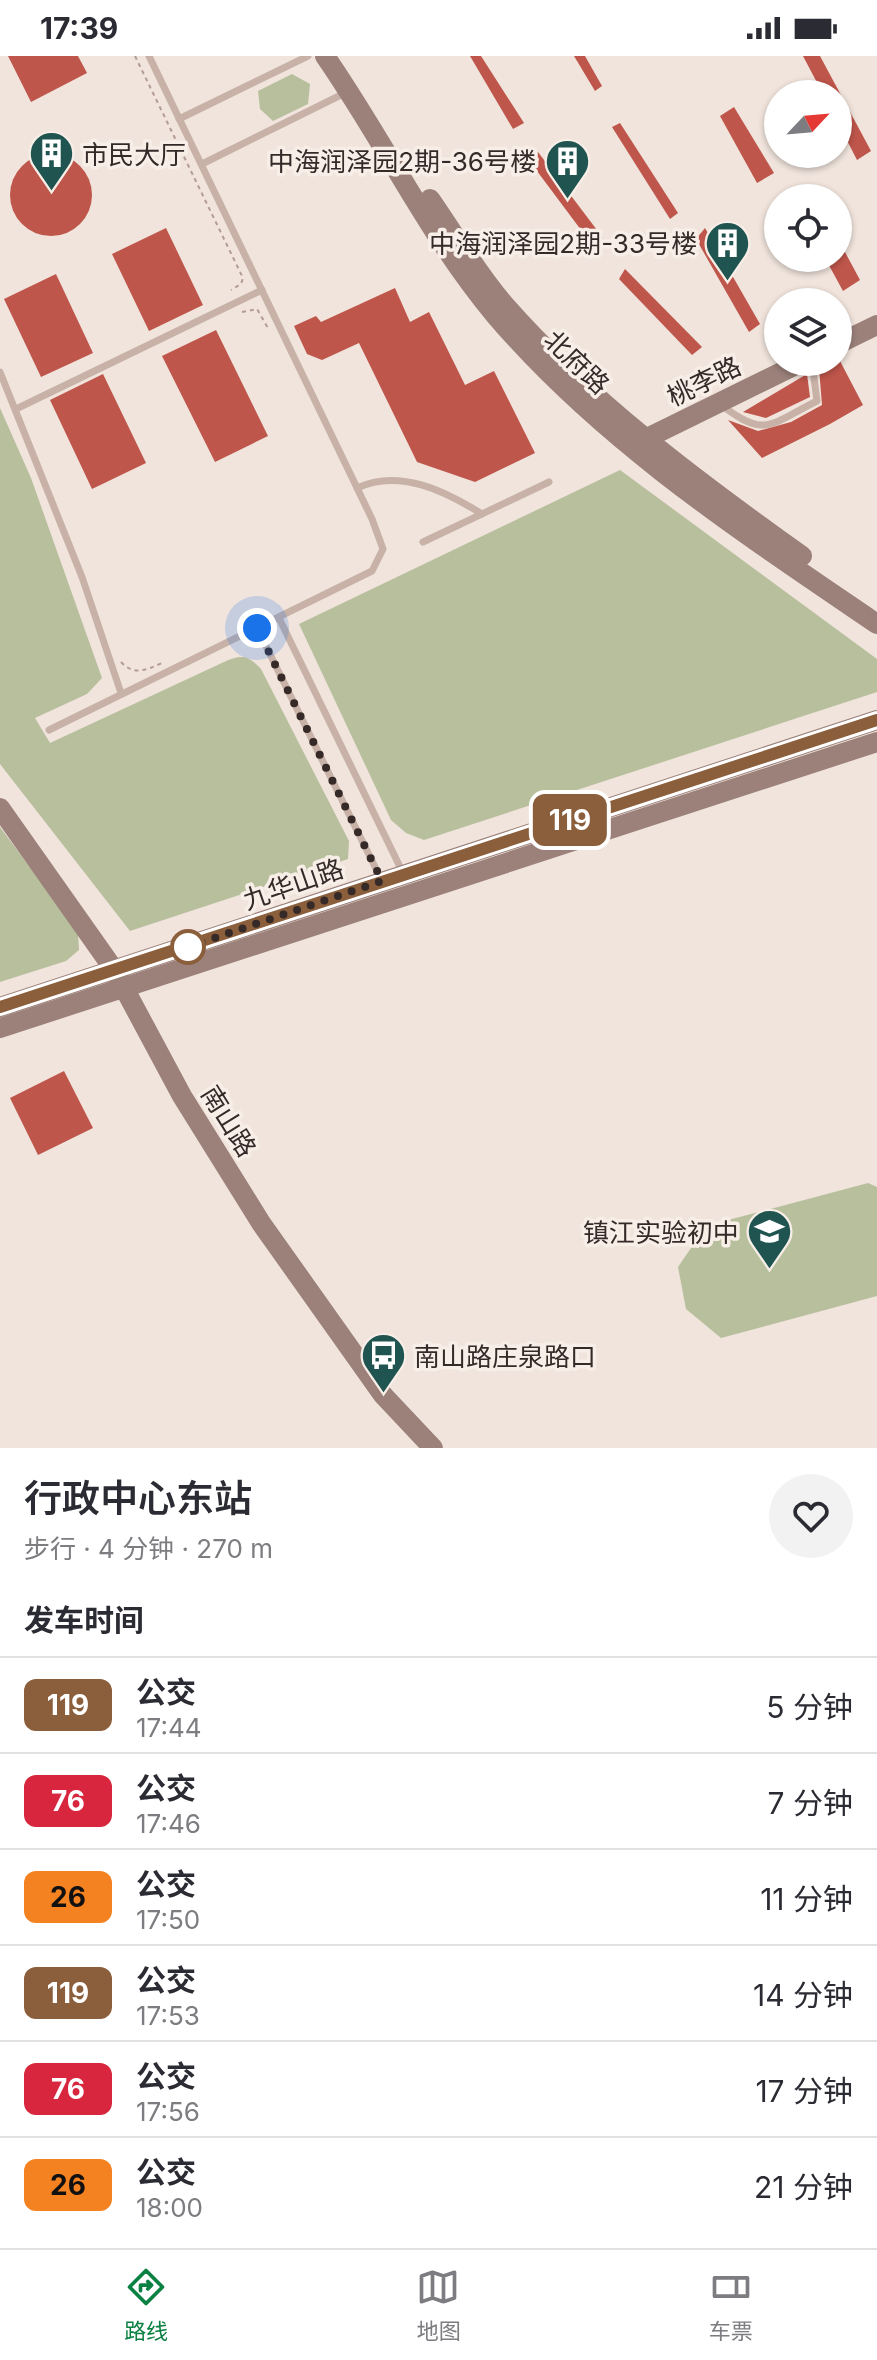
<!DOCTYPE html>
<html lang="zh">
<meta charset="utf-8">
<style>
body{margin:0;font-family:Inter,"Noto Sans SC",sans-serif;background:#f2f2f3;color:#2b2b33;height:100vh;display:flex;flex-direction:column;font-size:30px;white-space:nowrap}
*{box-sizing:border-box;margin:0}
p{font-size:26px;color:#7c7c81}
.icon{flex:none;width:44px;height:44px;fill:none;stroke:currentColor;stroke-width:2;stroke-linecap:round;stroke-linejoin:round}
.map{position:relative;height:1392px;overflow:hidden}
.side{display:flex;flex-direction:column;background:#fff;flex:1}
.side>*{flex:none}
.badge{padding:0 16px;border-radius:12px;font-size:28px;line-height:52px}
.needle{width:52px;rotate:64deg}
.buttons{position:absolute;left:764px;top:24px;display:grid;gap:16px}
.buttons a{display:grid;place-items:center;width:88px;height:88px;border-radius:50%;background:#fff;box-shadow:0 2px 6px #0004;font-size:40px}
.you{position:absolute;width:40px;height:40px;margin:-20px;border:6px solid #fff;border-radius:50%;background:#1a73e8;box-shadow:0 0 0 12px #1a73e833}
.map>.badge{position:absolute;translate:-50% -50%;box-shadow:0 0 0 4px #fff}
h2{padding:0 24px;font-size:30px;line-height:72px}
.round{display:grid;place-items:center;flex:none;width:84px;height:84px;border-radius:42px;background:#f2f2f3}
.summary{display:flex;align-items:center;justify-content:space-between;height:136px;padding:0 24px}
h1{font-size:38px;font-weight:600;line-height:60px}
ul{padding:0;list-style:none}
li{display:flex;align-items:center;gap:24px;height:96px;padding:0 24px;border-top:2px solid #e1e1e2}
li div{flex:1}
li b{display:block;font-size:30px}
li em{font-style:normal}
li .badge{min-width:88px;font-weight:700;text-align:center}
.status{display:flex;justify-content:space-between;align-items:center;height:56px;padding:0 40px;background:#fff;direction:ltr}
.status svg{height:22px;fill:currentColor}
.tabs{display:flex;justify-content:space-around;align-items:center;height:112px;border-top:2px solid #e1e1e2;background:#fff;font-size:22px;color:#7c7c81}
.tabs a{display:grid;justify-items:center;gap:4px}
.tabs .active{color:#0b8043}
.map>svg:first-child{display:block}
</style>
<div class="status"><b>17:39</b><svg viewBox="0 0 49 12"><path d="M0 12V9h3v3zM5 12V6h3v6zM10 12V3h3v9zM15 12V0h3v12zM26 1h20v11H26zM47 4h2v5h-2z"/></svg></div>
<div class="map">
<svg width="877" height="1392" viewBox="0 0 877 1392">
<rect width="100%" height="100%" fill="#f0e4dc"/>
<g fill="#b8bf9d">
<path d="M 292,18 L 310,28 L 308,48 L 273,65 L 260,53 L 258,35 Z"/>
<path d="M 0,352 L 31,422 L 102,622 L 87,638 L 35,662 L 50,687 L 224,606 C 242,598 248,599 261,613 L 349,785 L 348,803 L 130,875 L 0,708 Z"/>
<path d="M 620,414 L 877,603 L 877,636 L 424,784 L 406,777 L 391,764 L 299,568 Z"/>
<path d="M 0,771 L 78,876 L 79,894 L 66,905 L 0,926 Z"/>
<path d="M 868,1127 L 877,1131 L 877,1240 L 721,1282 L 686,1253 L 678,1211 L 706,1170 Z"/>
</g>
<g fill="#bf564b">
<path d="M 8,0 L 78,0 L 87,17 L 31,46 Z"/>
<path d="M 470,0 L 481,0 L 524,67 L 513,73 Z"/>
<path d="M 574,0 L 585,0 L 602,30 L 595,35 Z"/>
<path d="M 803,0 L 820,0 L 871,95 L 857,104 L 838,67 L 838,38 L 823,38 Z"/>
<path d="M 734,51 L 774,117 L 757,127 L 720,60 Z"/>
<path d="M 620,67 L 678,157 L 670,163 L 612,71 Z"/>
<path d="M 538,96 L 603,182 L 593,190 L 531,107 Z"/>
<circle cx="51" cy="139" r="41"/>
<path d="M 166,172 L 203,249 L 149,275 L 112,198 Z"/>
<path d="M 705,172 L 760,268 L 749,276 L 696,183 Z"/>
<path d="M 838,183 L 860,224 L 843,235 L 825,202 L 838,202 Z"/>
<path d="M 625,213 L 702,291 L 692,299 L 619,223 Z"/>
<path d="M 56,218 L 93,297 L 41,321 L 4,243 Z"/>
<path d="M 395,232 L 410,266 L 429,256 L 465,329 L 494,315 L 535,397 L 475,426 L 417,406 L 359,287 L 322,304 L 307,298 L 294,270 L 316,260 L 321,266 Z"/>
<path d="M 216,274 L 268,380 L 215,406 L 162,300 Z"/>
<path d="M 840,305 L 863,349 L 830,368 L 762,402 L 728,364 L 758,375 L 791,366 L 822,349 L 819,312 Z"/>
<path d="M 103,318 L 146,407 L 92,433 L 50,344 Z"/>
<path d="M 807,318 L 810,341 L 766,362 L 743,356 Z"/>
<path d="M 64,1015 L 93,1072 L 38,1099 L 10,1042 Z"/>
</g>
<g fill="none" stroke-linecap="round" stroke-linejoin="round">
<g stroke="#b39c93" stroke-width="2" stroke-dasharray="4 4" stroke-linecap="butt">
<path d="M 135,0 L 243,222 L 241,228 L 231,234"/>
<path d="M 242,256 L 257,253 L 269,274"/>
<path d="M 121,606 C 134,620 146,614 162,607"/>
</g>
<g stroke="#c8b2a8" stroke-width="7">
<path d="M 179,63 L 308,0"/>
<path d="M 202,108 L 347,36"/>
<path d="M 0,316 L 82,521 L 121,637"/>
<path d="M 720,348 C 765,383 769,369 817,345 L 812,306"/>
<path d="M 16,353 L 262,234"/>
<path d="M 357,432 C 399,412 445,435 482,458"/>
<path d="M 423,486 L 549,426"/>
<path d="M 279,562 L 402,815"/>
<path d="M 257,572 L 382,825"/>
<path d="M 49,674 L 372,515 L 383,493 L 372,463 L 149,0"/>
</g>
<g stroke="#9b817a" stroke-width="20">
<path d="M 325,0 C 384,85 429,180 495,259 C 602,385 742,476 877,568"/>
<path d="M 430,143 C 454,177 476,216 504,248 C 589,345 697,425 802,500"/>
<path d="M 838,288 L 877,269"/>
<path d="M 637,387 L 802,306"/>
<path d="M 0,752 L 115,915 L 182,1040 L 261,1167 L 383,1339 L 433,1392"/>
<path d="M 0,951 L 877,664"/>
<path d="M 0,972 L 877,686"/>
</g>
</g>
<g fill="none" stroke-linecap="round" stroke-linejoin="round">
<defs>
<path id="line" d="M 0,951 L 877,664"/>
</defs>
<use href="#line" stroke="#fff" stroke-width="18"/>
<use href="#line" stroke="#8b5e3c" stroke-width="12"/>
<path stroke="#352a28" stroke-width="8" stroke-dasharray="0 14.4" d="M 188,891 L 382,825 L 257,572"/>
</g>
<defs>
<symbol id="building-pin" viewBox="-11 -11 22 30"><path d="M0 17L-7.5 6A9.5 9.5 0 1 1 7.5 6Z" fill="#205450" stroke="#f8eee8"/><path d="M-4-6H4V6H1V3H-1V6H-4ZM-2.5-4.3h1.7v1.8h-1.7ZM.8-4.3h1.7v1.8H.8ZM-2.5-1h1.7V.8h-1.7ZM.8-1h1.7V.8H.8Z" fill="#fff"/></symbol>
<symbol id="school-pin" viewBox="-11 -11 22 30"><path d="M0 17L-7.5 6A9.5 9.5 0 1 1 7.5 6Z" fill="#205450" stroke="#f8eee8"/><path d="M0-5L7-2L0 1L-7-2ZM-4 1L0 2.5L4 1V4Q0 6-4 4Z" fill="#fff"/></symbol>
<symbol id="bus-pin" viewBox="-11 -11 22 30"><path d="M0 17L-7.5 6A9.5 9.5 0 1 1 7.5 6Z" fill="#205450" stroke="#f8eee8"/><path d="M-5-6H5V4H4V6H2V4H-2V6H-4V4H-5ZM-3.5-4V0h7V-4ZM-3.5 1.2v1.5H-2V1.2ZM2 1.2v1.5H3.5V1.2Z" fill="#fff"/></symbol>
</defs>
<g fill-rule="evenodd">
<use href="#building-pin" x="26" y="72" width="51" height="69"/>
<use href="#building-pin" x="542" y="80" width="51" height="69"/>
<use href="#building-pin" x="702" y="162" width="51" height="69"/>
<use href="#school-pin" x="744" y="1150" width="51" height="69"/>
<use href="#bus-pin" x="358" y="1274" width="51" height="69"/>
</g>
<circle fill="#fff" stroke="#8b5e3c" stroke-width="4" cx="188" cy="891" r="16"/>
<g text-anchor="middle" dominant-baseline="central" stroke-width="7" stroke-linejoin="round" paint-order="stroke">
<g font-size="26" fill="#352a28" stroke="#f8eee8" text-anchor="end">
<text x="82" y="98" text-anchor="start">市民大厅</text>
<text x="536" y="105">中海润泽园2期-36号楼</text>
<text x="697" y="187">中海润泽园2期-33号楼</text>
<text x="739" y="1176">镇江实验初中</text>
<text x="414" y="1300" text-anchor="start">南山路庄泉路口</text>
</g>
<g font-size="26" fill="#352a28" stroke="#f8eee8">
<text transform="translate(577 306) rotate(44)">北府路</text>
<text transform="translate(704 325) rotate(-26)">桃李路</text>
<text transform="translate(293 828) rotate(-19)">九华山路</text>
<text transform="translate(229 1065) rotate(58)">南山路</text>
</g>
</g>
</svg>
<div class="buttons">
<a><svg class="needle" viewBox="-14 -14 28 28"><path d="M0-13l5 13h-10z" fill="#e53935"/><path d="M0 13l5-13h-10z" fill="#7c7c81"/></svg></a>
<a><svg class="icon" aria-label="locate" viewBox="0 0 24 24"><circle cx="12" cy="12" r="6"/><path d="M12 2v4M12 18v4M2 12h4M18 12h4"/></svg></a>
<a><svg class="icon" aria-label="layers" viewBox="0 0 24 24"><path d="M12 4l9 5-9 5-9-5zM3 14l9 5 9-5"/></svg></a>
</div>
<div class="you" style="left:257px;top:572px"></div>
<b class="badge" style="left:570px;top:764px;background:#8b5e3c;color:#fff">119</b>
</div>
<section class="side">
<div class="summary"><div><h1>行政中心东站</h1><p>步行 · 4 分钟 · 270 m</p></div><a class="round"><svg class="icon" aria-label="heart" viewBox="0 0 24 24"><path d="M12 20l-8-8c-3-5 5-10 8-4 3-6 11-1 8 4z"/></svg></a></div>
<h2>发车时间</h2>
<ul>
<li><span class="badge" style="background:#8b5e3c;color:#fff">119</span><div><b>公交</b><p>17:44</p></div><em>5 分钟</em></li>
<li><span class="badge" style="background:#d7263d;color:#fff">76</span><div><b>公交</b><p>17:46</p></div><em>7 分钟</em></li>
<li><span class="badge" style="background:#f58220;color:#111">26</span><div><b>公交</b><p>17:50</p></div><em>11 分钟</em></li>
<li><span class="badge" style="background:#8b5e3c;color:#fff">119</span><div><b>公交</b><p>17:53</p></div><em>14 分钟</em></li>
<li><span class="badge" style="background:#d7263d;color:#fff">76</span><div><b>公交</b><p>17:56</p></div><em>17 分钟</em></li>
<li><span class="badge" style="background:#f58220;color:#111">26</span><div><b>公交</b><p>18:00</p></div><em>21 分钟</em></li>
</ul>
</section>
<nav class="tabs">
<a class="active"><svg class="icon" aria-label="directions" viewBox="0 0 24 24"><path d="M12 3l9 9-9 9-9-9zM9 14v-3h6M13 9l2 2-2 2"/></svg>路线</a>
<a><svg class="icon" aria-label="map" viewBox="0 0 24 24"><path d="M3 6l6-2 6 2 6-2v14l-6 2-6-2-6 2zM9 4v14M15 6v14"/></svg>地图</a>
<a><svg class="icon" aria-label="tickets" viewBox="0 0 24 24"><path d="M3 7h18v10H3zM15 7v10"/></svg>车票</a>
</nav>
